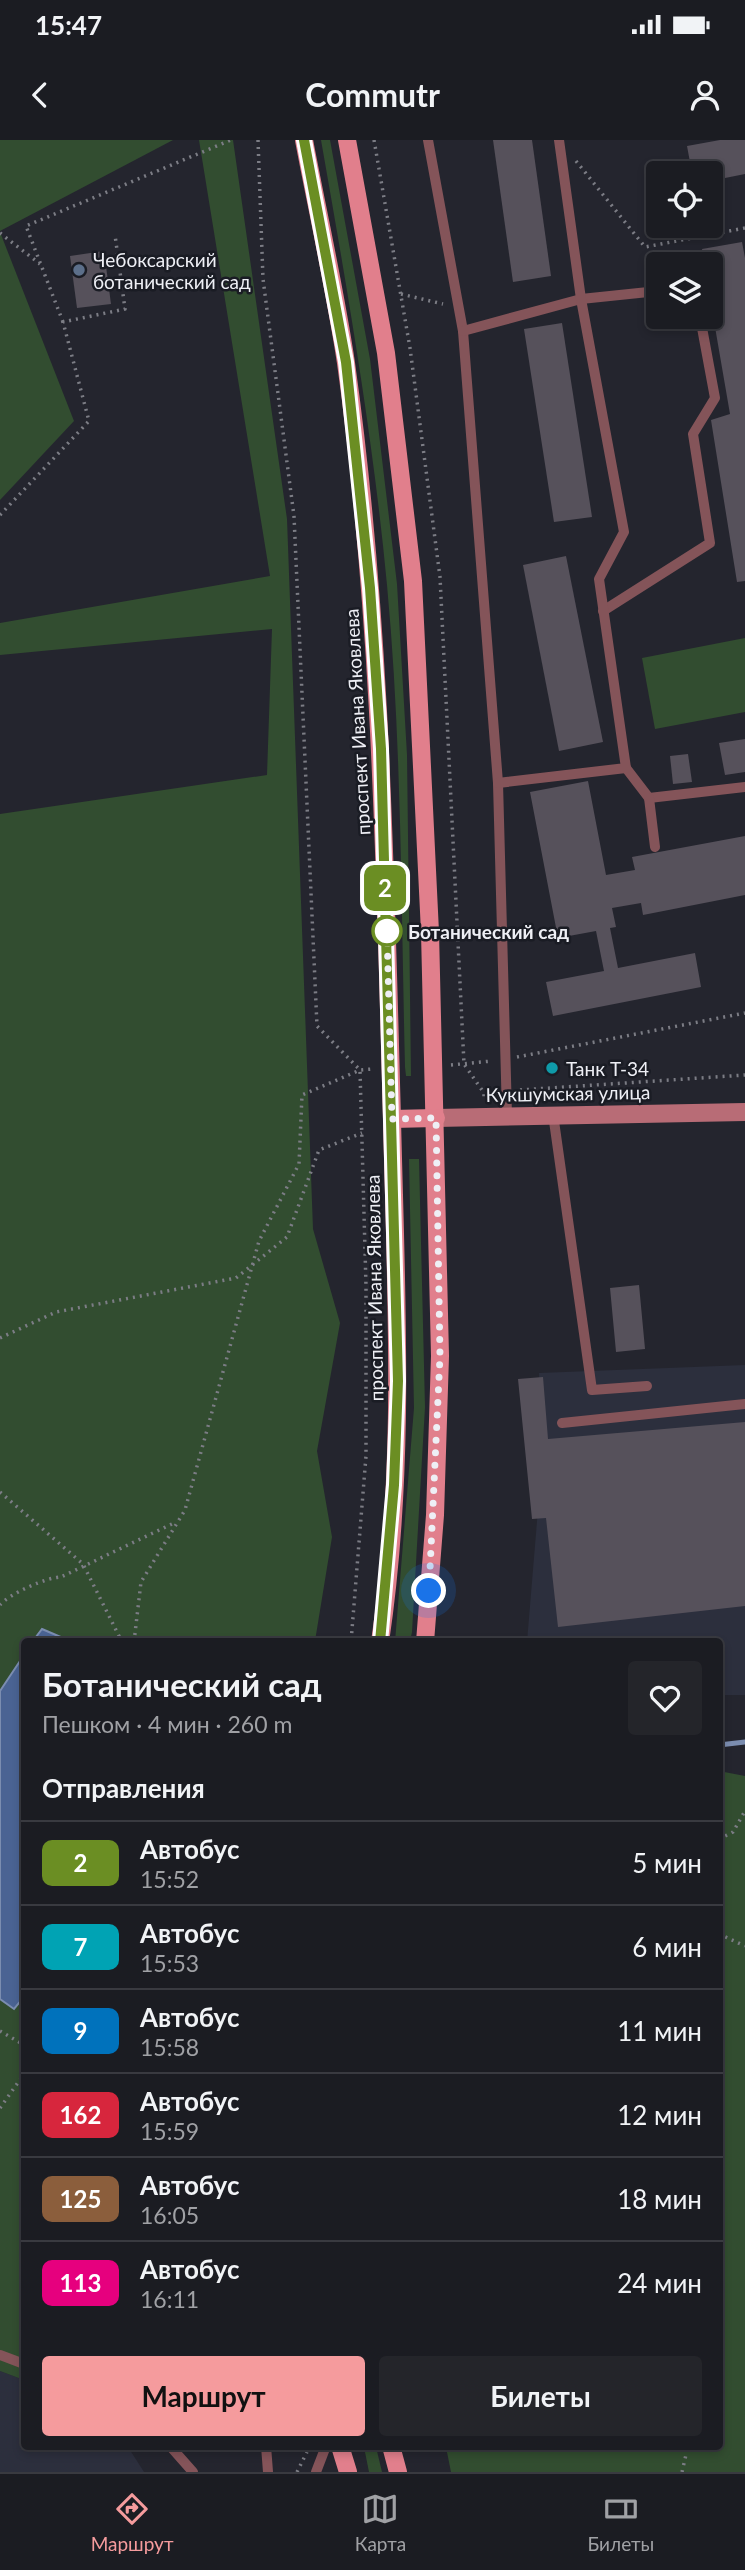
<!DOCTYPE html>
<html lang="ru">
<meta charset="utf-8">
<style>
body{margin:0;font-family:Lato,sans-serif;background:#24252a;color:#f1f3f6;height:100vh;display:flex;flex-direction:column;font-size:26px;white-space:nowrap}
*{box-sizing:border-box;margin:0}
p{font-size:23px;color:#a0a1a5}
.icon{flex:none;width:38px;height:38px;fill:none;stroke:currentColor;stroke-width:2;stroke-linecap:round;stroke-linejoin:round}
.map{position:relative;flex:1;overflow:hidden}
.panel{position:absolute;left:21px;top:1498px;width:702px;height:812px;display:flex;flex-direction:column;background:#1b1c22;border-radius:7px;box-shadow:0 4px 10px #0003,0 0 0 2px #393a40}
.panel>*{flex:none}
.badge{padding:0 14px;border-radius:10px;font-size:24px;line-height:46px}
.fabs{position:absolute;left:646px;top:21px;display:grid;gap:14px}
.fabs a{display:grid;place-items:center;width:77px;height:77px;border-radius:7px;background:#1b1c22;box-shadow:0 4px 10px #0003,0 0 0 2px #393a40;font-size:35px}
.you{position:absolute;width:35px;height:35px;margin:-18px;border:5px solid #fff;border-radius:50%;background:#1a73e8;box-shadow:0 0 0 10px #1a73e833}
.map>.badge{position:absolute;translate:-50% -50%;box-shadow:0 0 0 4px #fff}
h2{padding:0 21px;font-size:26px;line-height:63px}
.round{display:grid;place-items:center;flex:none;width:74px;height:74px;border-radius:7px;background:#24252a}
.headline{display:flex;align-items:center;justify-content:space-between;height:119px;padding:0 21px}
h1{font-size:33px;font-weight:700;line-height:52px}
.button{display:flex;gap:14px;margin-top:auto;padding:14px 21px}
.button a{flex:1;height:80px;border-radius:7px;background:#f59b9d;color:#111;font-size:28px;font-weight:700;line-height:80px;text-align:center}
.button a+a{background:#24252a;color:#f1f3f6}
ul{padding:0;list-style:none}
li{display:flex;align-items:center;gap:21px;height:84px;padding:0 21px;border-top:2px solid #393a40}
li div{flex:1}
li b{display:block;font-size:26px}
li em{font-style:normal}
li .badge{min-width:77px;font-weight:700;text-align:center}
.status{display:flex;justify-content:space-between;align-items:center;height:49px;padding:0 35px;background:#1b1c22;direction:ltr}
.status svg{height:19px;fill:currentColor}
header{display:flex;justify-content:space-between;align-items:center;height:91px;padding:0 21px;background:#1b1c22;font-size:32px;font-weight:700}
.menu{display:flex;justify-content:space-around;align-items:center;height:98px;border-top:2px solid #393a40;background:#1b1c22;font-size:19px;color:#a0a1a5}
.menu a{display:grid;justify-items:center;gap:4px}
.menu .active{color:#f59b9d}
.map>svg:first-child{display:block}
</style>
<div class="status"><b>15:47</b><svg viewBox="0 0 49 12"><path d="M0 12V9h3v3zM5 12V6h3v6zM10 12V3h3v9zM15 12V0h3v12zM26 1h20v11H26zM47 4h2v5h-2z"/></svg></div>
<header><svg class="icon" aria-label="back" viewBox="0 0 24 24"><path d="M15 5l-7 7 7 7"/></svg>Commutr<svg class="icon" aria-label="person" viewBox="0 0 24 24"><circle cx="12" cy="8" r="4"/><path d="M4 21q1-7 8-7t8 7"/></svg></header>
<div class="map">
<svg width="745" height="2332" viewBox="0 0 745 2332">
<rect width="100%" height="100%" fill="#24252e"/>
<g fill="#2c2f3d">
<path d="M 745,1225 L 745,1555 L 719,1555 L 719,1502 L 527,1502 L 542,1321 L 539,1233 Z"/>
<path d="M 0,2231 L 24,2240 L 24,2306 L 128,2307 L 144,2332 L 0,2332 Z"/>
</g>
<g fill="#324d30">
<path d="M 0,0 L 173,0 L 0,91 Z"/>
<path d="M 199,0 L 233,0 L 287,379 L 313,1089 L 340,1183 L 317,1311 L 332,1397 L 315,1501 L 70,1502 L 42,1489 L 33,1501 L 24,1502 L 24,1515 L 0,1551 L 0,674 L 267,635 L 272,489 L 0,515 L 0,483 L 270,436 Z"/>
<path d="M 321,0 L 330,0 L 370,219 L 397,444 L 407,615 L 411,936 L 406,936 L 405,927 C 401,767 402,605 387,445 C 373,296 347,148 321,0 Z"/>
<path d="M 0,92 L 74,281 L 0,360 Z"/>
<path d="M 745,498 L 745,572 L 655,589 L 642,518 Z"/>
<path d="M 409,1019 L 419,1019 L 425,1267 L 412,1492 L 410,1501 L 395,1502 L 414,1268 Z"/>
<path d="M 719,1631 L 745,1636 L 745,2332 L 451,2332 L 446,2307 L 719,2306 Z"/>
<path d="M 24,1857 L 24,2240 L 0,2231 L 0,1859 L 14,1869 Z"/>
<path d="M 364,2307 L 376,2307 L 382,2332 L 369,2332 Z"/>
</g>
<g fill="#4a6393" stroke="#7b8db0" stroke-width="2">
<path d="M 42,1489 L 70,1501 L 33,1501 Z"/>
<path d="M 24,1515 L 24,1857 L 14,1869 L 0,1859 L 0,1551 Z"/>
</g>
<g fill="none" stroke-linecap="round" stroke-linejoin="round">
<path stroke="#7b8db0" stroke-width="5" d="M 719,1605 L 745,1602"/>
</g>
<g fill="#56515b">
<path d="M 493,0 L 532,0 L 551,136 L 513,142 Z"/>
<path d="M 720,0 L 745,0 L 745,34 L 710,41 L 710,33 L 692,33 L 687,6 Z"/>
<path d="M 742,102 L 745,118 L 745,441 L 737,442 L 711,280 L 730,274 L 710,158 L 710,124 L 705,124 L 702,109 Z"/>
<path d="M 104,111 L 111,164 L 77,168 L 70,116 Z"/>
<path d="M 562,183 L 592,377 L 554,382 L 524,189 Z"/>
<path d="M 566,416 L 603,602 L 559,611 L 523,425 Z"/>
<path d="M 745,599 L 745,632 L 725,635 L 719,603 Z"/>
<path d="M 688,614 L 692,642 L 673,644 L 670,616 Z"/>
<path d="M 588,641 L 606,735 L 635,730 L 632,717 L 745,696 L 745,755 L 643,775 L 641,763 L 612,768 L 616,787 L 610,788 L 618,828 L 695,813 L 701,847 L 553,876 L 546,842 L 604,831 L 596,791 L 558,798 L 530,652 Z"/>
<path d="M 639,1145 L 645,1209 L 616,1212 L 610,1148 Z"/>
<path d="M 543,1237 L 548,1299 L 745,1282 L 745,1466 L 558,1487 L 546,1378 L 532,1379 L 518,1239 Z"/>
</g>
<g fill="none" stroke-linecap="round" stroke-linejoin="round">
<g stroke="#7c7d85" stroke-width="3.5" stroke-dasharray="2 5" stroke-linecap="butt">
<path d="M 258,0 L 263,139 L 294,376 L 317,886 L 360,930 L 366,1146 L 366,1316 L 351,1502"/>
<path d="M 374,0 L 410,208 L 440,437 L 464,924 L 484,953 L 484,959"/>
<path d="M 576,21 L 645,107 L 745,88"/>
<path d="M 0,93 L 40,124"/>
<path d="M 401,154 L 443,164"/>
<path d="M 63,182 L 26,86 L 231,0"/>
<path d="M 0,375 L 89,281 L 63,182 L 125,169 L 115,95"/>
<path d="M 517,917 L 745,873"/>
<path d="M 451,925 L 492,921"/>
<path d="M 520,950 L 745,935"/>
<path d="M 0,1198 L 56,1172 L 236,1138 L 287,1097 L 319,1010 L 362,993"/>
<path d="M 0,1352 L 83,1424 L 122,1502"/>
<path d="M 0,1465 C 9,1454 47,1437 61,1437 L 176,1382"/>
<path d="M 134,1502 L 141,1442 L 185,1370 L 259,1101 L 299,1024 L 302,955 L 360,930 L 373,929"/>
<path d="M 719,1699 L 733,1692 L 745,1671"/>
<path d="M 719,1794 L 745,1806"/>
<path d="M 0,1891 L 24,1905"/>
<path d="M 0,1968 L 24,1934"/>
<path d="M 297,2332 L 307,2312"/>
<path d="M 682,2332 L 688,2306"/>
</g>
<g stroke="#845459" stroke-width="10">
<path d="M 428,0 L 463,191 L 498,643 L 507,975"/>
<path d="M 463,191 L 581,159 L 658,151"/>
<path d="M 603,471 L 710,403 L 693,294 L 715,258 L 700,177"/>
<path d="M 626,628 L 649,658 L 745,647"/>
<path d="M 498,643 L 626,628 L 599,439 L 624,392 L 581,159 L 559,0"/>
<path d="M 649,658 L 655,707"/>
<path d="M 553,974 L 592,1250 L 647,1246"/>
<path d="M 562,1283 L 745,1264"/>
<path d="M 0,2215 L 24,2224"/>
<path d="M 170,2306 L 193,2332"/>
<path d="M 266,2306 L 268,2332"/>
<path d="M 316,2332 L 326,2306"/>
</g>
<path stroke="#b86c76" stroke-width="18" d="M 436,978 L 745,972"/>
<g stroke="#e17f8c" stroke-width="18">
<path d="M 304,0 C 318,74 335,149 346,223 C 381,474 385,727 392,979 C 396,1154 406,1328 380,1502"/>
<path d="M 347,0 L 386,213 L 413,441 L 430,792 L 440,1216 L 435,1375 L 425,1502"/>
<path d="M 392,979 L 436,978"/>
<path d="M 340,2306 L 348,2332"/>
<path d="M 391,2306 L 398,2332"/>
</g>
</g>
<g fill="none" stroke-linecap="round" stroke-linejoin="round">
<defs>
<path id="line" d="M 304,0 L 346,222 L 370,448 L 381,609 L 398,1241 L 394,1345 L 380,1502"/>
</defs>
<use href="#line" stroke="#fff" stroke-width="16"/>
<use href="#line" stroke="#6b8e23" stroke-width="10"/>
<path stroke="#eeeff5" stroke-width="7" stroke-dasharray="0 12.6" d="M 387,791 L 392,979 L 436,978 L 440,1216 L 429,1451"/>
</g>
<circle fill="#5c6f8a" stroke="#1a1c24" stroke-width="2.5" cx="79" cy="130" r="7"/>
<circle fill="#fff" stroke="#6b8e23" stroke-width="3.5" cx="387" cy="791" r="14"/>
<circle fill="#0f9aa8" stroke="#1a1c24" stroke-width="2.5" cx="552" cy="928" r="7"/>
<g text-anchor="middle" dominant-baseline="central" stroke-width="5" stroke-linejoin="round" paint-order="stroke">
<g font-size="19" fill="#eeeff5" stroke="#1a1c24" text-anchor="start">
<text x="93" y="119">Чебоксарский<tspan x="93" dy="22">ботанический сад</tspan></text>
<text x="566" y="928">Танк Т-34</text>
</g>
<g font-size="19" fill="#eeeff5" stroke="#1a1c24">
<text transform="translate(357 582) rotate(-93)">проспект Ивана Яковлева</text>
<text transform="translate(568 953) rotate(-1)">Кукшумская улица</text>
<text transform="translate(374 1148) rotate(-91)">проспект Ивана Яковлева</text>
</g>
<g font-size="19" font-weight="bold" fill="#eeeff5" stroke="#1a1c24" text-anchor="start">
<text x="408" y="791">Ботанический сад</text>
</g>
</g>
</svg>
<div class="fabs">
<a><svg class="icon" aria-label="locate" viewBox="0 0 24 24"><circle cx="12" cy="12" r="6"/><path d="M12 2v4M12 18v4M2 12h4M18 12h4"/></svg></a>
<a><svg class="icon" aria-label="layers" viewBox="0 0 24 24"><path d="M12 4l9 5-9 5-9-5zM3 14l9 5 9-5"/></svg></a>
</div>
<div class="you" style="left:429px;top:1451px"></div>
<b class="badge" style="left:385px;top:748px;background:#6b8e23;color:#fff">2</b>
<section class="panel">
<div class="headline"><div><h1>Ботанический сад</h1><p>Пешком · 4 мин · 260 m</p></div><a class="round"><svg class="icon" aria-label="heart" viewBox="0 0 24 24"><path d="M12 20l-8-8c-3-5 5-10 8-4 3-6 11-1 8 4z"/></svg></a></div>
<h2>Отправления</h2>
<ul>
<li><span class="badge" style="background:#6b8e23;color:#fff">2</span><div><b>Автобус</b><p>15:52</p></div><em>5 мин</em></li>
<li><span class="badge" style="background:#00a3b4;color:#fff">7</span><div><b>Автобус</b><p>15:53</p></div><em>6 мин</em></li>
<li><span class="badge" style="background:#0072bc;color:#fff">9</span><div><b>Автобус</b><p>15:58</p></div><em>11 мин</em></li>
<li><span class="badge" style="background:#d7263d;color:#fff">162</span><div><b>Автобус</b><p>15:59</p></div><em>12 мин</em></li>
<li><span class="badge" style="background:#8b5e3c;color:#fff">125</span><div><b>Автобус</b><p>16:05</p></div><em>18 мин</em></li>
<li><span class="badge" style="background:#e6007e;color:#fff">113</span><div><b>Автобус</b><p>16:11</p></div><em>24 мин</em></li>
</ul>
<div class="button"><a>Маршрут</a><a>Билеты</a></div>
</section>
</div>
<nav class="menu">
<a class="active"><svg class="icon" aria-label="directions" viewBox="0 0 24 24"><path d="M12 3l9 9-9 9-9-9zM9 14v-3h6M13 9l2 2-2 2"/></svg>Маршрут</a>
<a><svg class="icon" aria-label="map" viewBox="0 0 24 24"><path d="M3 6l6-2 6 2 6-2v14l-6 2-6-2-6 2zM9 4v14M15 6v14"/></svg>Карта</a>
<a><svg class="icon" aria-label="tickets" viewBox="0 0 24 24"><path d="M3 7h18v10H3zM15 7v10"/></svg>Билеты</a>
</nav>
